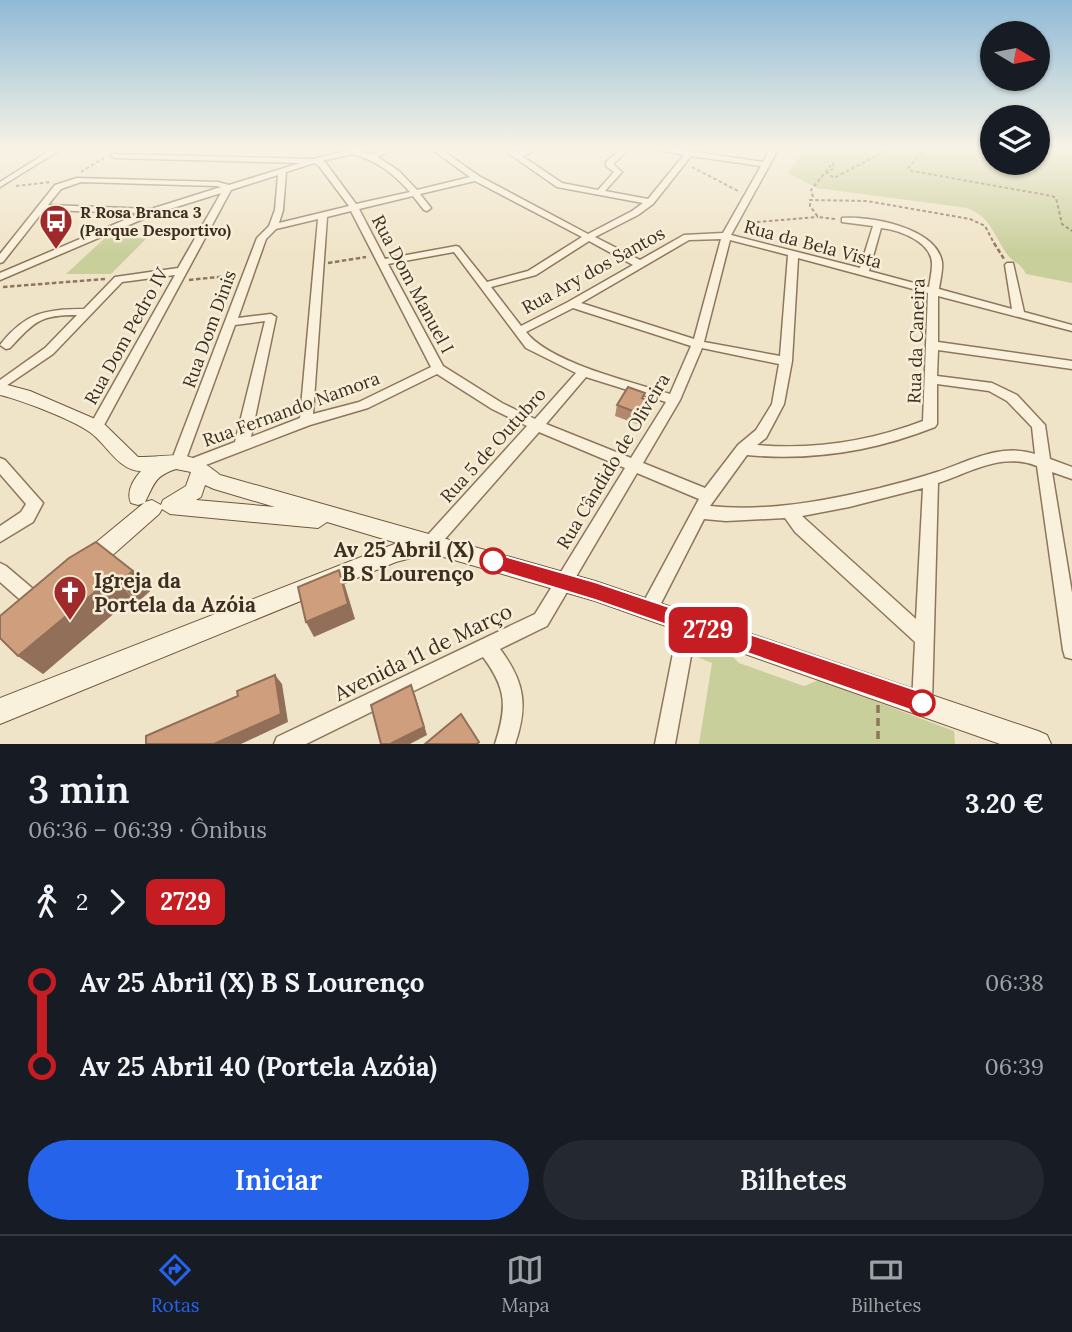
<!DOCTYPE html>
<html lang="pt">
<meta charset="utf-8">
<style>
body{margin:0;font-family:Lora,serif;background:#242831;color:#f1f3f6;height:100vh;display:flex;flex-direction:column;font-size:26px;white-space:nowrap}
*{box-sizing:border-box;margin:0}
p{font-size:23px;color:#9ea1a6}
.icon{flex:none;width:38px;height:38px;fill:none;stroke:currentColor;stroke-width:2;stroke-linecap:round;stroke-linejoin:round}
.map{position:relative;height:744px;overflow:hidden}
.drawer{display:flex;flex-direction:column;background:#171b24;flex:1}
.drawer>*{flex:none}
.badge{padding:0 14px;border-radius:10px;font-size:24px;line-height:46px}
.needle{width:46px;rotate:100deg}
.controls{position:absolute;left:980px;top:21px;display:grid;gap:14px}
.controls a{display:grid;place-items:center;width:70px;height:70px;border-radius:50%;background:#171b24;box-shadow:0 2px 5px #0004;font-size:35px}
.map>.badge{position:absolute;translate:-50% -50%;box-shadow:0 0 0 4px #fff}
.legs{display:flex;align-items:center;gap:10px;height:77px;padding:0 28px;font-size:23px}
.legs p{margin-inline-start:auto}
.head{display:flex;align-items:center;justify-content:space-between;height:119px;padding:0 28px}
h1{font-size:38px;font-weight:600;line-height:52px}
.action{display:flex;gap:14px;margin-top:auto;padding:14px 28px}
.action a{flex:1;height:80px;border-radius:42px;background:#2563eb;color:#fff;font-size:28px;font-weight:600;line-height:80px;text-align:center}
.action a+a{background:#242831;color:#f1f3f6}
ul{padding:0 28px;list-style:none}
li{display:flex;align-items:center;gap:24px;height:84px;font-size:26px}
li i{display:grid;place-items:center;width:10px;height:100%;margin:0 9px;background:currentColor}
li i::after{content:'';width:18px;height:18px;margin:-9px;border:5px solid;border-radius:50%;background:#171b24}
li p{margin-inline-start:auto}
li:first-child i{background:linear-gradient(#0000 50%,currentColor 0)}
li:last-child i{background:linear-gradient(currentColor 50%,#0000 0)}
.tab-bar{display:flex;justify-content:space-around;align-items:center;height:98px;border-top:2px solid #363941;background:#171b24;font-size:19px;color:#9ea1a6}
.tab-bar a{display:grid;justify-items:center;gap:4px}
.tab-bar .active{color:#2563eb}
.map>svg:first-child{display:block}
</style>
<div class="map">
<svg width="1072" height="744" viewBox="0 0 1072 744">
<rect width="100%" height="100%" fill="#f0e4c8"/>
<g fill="#c9cf9b">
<path d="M 807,148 L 992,148 L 992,163 L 1038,163 L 1038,148 L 1072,148 L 1072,283 L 1026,274 C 1020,262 1013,263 1007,254 C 994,236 990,216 967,208 L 817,188 L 788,173 Z"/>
<path d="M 105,238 L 147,238 L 111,274 L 66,274 Z"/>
<path d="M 703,641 L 725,649 L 739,663 L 804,686 L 819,680 L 954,731 L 955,744 L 699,744 L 712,663 L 692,655 L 696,646 Z"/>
</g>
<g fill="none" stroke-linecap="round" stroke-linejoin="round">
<defs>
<g id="street">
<path d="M 54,148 L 63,148 L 0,187 L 0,182 Z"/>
<path d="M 357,148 L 370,148 L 361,151 L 372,155 L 385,148 L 395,148 L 378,157 L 399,171 L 417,190 L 470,177 L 430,148 L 439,148 L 479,176 L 588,234 L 632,211 L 643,203 L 557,187 L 501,148 L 510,148 L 518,153 L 531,148 L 542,148 L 522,156 L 562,183 L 598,190 L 614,172 L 606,166 L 606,162 L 622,148 L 630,148 L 613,164 L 622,172 L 605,191 L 648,199 L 684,155 L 649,148 L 668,148 L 763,162 L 771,148 L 779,148 L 731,235 L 860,268 L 873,226 L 842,222 L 842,218 C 869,216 936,227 942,262 C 943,270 940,281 939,289 L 1012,309 L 1005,265 L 1007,263 L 1013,263 L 1024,312 L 1072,325 L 1072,331 L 938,296 L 938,342 L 1072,361 L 1072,369 L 938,350 L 937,376 L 992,383 L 1017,395 L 1045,425 L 1050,459 L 1072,467 L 1072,479 L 1052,472 L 1072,593 L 1072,659 L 1065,657 L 1063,650 L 1037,466 C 1002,452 971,472 938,483 L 932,703 L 929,710 L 922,713 L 915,710 L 912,703 L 915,642 L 795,532 L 785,518 L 726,521 L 704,519 L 655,615 L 649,618 L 643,615 L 640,609 L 643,603 L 699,499 L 637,473 L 547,626 L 500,649 C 525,682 528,706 515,744 L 495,744 C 507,707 507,689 483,657 L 306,744 L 274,744 L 277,737 L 535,614 L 625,468 L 539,432 L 437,548 L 431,550 L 425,548 L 423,543 L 425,538 L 527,426 L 492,409 L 437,374 L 368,408 L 310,425 L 198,468 L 193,470 L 188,468 L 186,464 L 188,460 L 235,442 L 265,321 L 235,325 L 185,462 L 183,466 L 178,468 L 173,466 L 171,462 L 257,238 L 269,226 L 275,210 L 278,175 L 231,190 L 103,427 L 101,431 L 91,431 L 89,427 L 175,275 L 122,282 L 53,354 L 0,390 L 0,380 L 45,348 L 77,315 C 40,315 35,321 10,348 L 6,349 L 0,345 C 25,313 45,309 84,309 L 115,277 L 178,268 L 221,193 L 157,213 L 0,280 L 0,273 L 141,213 L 44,210 L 3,262 L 0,263 L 0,254 L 55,185 L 77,178 L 218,182 L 229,185 L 300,163 L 115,158 L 111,156 L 112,154 L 314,159 ZM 352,154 C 376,160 393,173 410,192 L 356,204 L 325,162 L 322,161 ZM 691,156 L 761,166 L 723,233 L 684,235 L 640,260 L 595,237 L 638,215 L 653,204 ZM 314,163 L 319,166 L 349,206 L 279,223 L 283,210 L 286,172 ZM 475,181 L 582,237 L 528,271 L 487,282 L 459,247 L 456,246 L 385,259 L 359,209 L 413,196 L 424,210 L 427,211 L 431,208 L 420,194 ZM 81,182 L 217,186 L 221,187 L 151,209 L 48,205 L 61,189 ZM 351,211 L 431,367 L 359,402 L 313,414 L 327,217 ZM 318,219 L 300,418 L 251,437 L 276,317 L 271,314 L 238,318 L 266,239 L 276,229 ZM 881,228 C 900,230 932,242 932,264 C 932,272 930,280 929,287 L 869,271 ZM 721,239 L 694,339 L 581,303 L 689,240 ZM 730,240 L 788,255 L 780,356 L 704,342 ZM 589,241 L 633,265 L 568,302 L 521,326 L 491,287 L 536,275 ZM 454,252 L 526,348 L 576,373 L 535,419 L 502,403 L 443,366 L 388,264 ZM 798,258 L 928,293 L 923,421 C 871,441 813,450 757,445 L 766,438 L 784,404 L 792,361 ZM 573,308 L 691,346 L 670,394 C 632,382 550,363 526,332 ZM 702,348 L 779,364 L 772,404 L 756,430 L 738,445 L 705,488 L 643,463 L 680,400 ZM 586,377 L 666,402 L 631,458 L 546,424 ZM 937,384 L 989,391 L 1007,401 L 1032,427 L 1035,454 C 1000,443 970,461 937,472 C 919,478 899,483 880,488 C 825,501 767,512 710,506 L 747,455 C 811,461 875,451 935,427 L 937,424 ZM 923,488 L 916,619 L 802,516 L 849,507 Z"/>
<path d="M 0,458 L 5,460 L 43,503 L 33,522 L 0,542 L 0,526 L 21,512 L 26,504 L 0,474 Z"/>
<path d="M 0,563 L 6,566 L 45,599 L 48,605 L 45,611 L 39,613 L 33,611 L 0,582 Z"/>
<path d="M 688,614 L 694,617 L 697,623 L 675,744 L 655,744 L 679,623 L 682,617 Z"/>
</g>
<path id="secondary" d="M 0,383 L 30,391 L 102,422 L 138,457 C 179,457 186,447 220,475 L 595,581 L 1038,731 L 1047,735 L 1051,744 L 1000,744 L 595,601 L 430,553 L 396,562 L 0,724 L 0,698 L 397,543 L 327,522 L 318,528 L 170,514 L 162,509 L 159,514 L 98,568 L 90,571 L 82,568 L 79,561 L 82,554 L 144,503 L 138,505 L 131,503 C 126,492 133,480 141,471 C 119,471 107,445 91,433 C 74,420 21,400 0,395 ZM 176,469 L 191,472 L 186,486 L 163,500 L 161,505 L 152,500 L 145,502 C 154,485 154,476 176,469 ZM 205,485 L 214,489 L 275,507 L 196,500 L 201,497 Z"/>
</defs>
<use href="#street" stroke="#8d765c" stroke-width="3"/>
<use href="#secondary" stroke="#6f573f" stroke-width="2"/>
<g stroke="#8d765c" stroke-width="2" stroke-dasharray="3.5 2.5" stroke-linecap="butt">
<path d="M 926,148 L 908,168 L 912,171 L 1052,196 L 1056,198 L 1062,224 L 1072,231"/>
<path d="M 692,167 L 740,192"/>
<path d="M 81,172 L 105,157"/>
<path d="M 16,186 L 51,182"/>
<path d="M 813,197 L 811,190 L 833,163 L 834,168 L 827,173 L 834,178 L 891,148"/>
<path d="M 835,219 L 818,217 L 810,206 L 810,200 L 867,201 L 970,219 L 985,226 L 995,245"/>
<path d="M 745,223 L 818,217"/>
</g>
<g stroke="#8d765c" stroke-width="2.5" stroke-dasharray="4.5 2.5" stroke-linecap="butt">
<path d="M 994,243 L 1004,259"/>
<path d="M 328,263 L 366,257"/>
<path d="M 189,280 L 238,275"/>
<path d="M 3,287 L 105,279"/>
</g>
<path stroke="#8d765c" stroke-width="3.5" stroke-dasharray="8 5" stroke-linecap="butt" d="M 878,705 L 878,744"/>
<use href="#street" fill="#faf1dc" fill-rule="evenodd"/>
<use href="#secondary" fill="#faf1dc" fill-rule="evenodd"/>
</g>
<g fill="#b2896c">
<path d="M 644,399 L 646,400 L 644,411 L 637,424 L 615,416 L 617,405 Z"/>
<path d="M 133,571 L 150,591 L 138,602 L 132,598 L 43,674 L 18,656 L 0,638 Z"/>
</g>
<g fill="#916f58">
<path d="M 646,400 L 644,411 L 637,424 L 638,413 Z"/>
<path d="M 339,570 L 345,586 L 355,619 L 314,637 L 306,622 Z"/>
<path d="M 133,571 L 150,591 L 138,602 L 119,582 Z"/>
<path d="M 113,577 L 132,598 L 43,674 L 18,656 Z"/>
<path d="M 275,675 L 282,684 L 288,722 L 241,744 L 214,744 Z"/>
<path d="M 415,695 L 427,735 L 410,744 L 390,744 Z"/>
</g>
<g fill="#cf9f7d" stroke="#916f58" stroke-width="2">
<path d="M 628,387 L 645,393 L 642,398 L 646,400 L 638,413 L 617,405 Z"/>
<path d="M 96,542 L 133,571 L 119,582 L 113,577 L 18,656 L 0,638 L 0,616 L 69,558 Z"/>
<path d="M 339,570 L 348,604 L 306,622 L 298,587 Z"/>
<path d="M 275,675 L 281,714 L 214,744 L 146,744 L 146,736 L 238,696 L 237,691 Z"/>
<path d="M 411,685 L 424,727 L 390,744 L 381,744 L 371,705 Z"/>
<path d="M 461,714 L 479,742 L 477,744 L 425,744 Z"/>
</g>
<linearGradient id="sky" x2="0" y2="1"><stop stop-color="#8fbad6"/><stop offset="0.59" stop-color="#f8f3e6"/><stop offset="1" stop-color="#f8f3e6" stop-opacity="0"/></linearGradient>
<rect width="1072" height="252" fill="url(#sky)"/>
<path fill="#c61d23" stroke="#fff" stroke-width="2" d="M 493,553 L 595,582 L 922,692 L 930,695 L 933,703 L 930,711 L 922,714 L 595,600 L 493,569 L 487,567 L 484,561 L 487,555 Z"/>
<defs>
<symbol id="bus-pin" viewBox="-11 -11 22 30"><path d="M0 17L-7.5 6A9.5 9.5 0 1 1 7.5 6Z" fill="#9e2a2b" stroke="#f7eed8"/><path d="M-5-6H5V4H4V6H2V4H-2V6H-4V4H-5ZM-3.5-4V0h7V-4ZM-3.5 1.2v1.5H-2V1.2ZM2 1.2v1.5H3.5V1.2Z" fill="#fff"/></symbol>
<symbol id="church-pin" viewBox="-11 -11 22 30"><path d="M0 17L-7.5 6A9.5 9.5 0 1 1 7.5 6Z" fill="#9e2a2b" stroke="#f7eed8"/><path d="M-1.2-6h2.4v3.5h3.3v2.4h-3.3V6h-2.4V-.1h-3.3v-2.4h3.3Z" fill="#fff"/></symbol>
</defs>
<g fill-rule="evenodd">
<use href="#bus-pin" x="37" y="202" width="38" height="52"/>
<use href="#church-pin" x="51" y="573" width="38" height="52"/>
</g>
<g fill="#fff" stroke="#c61d23" stroke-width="3.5">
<circle cx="493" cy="561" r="12"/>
<circle cx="922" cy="703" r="12"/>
</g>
<g text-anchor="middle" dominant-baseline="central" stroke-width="5" stroke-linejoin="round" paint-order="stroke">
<g font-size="16" font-weight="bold" fill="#3d2e20" stroke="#f7eed8" text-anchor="start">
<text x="80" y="212">R Rosa Branca 3<tspan x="80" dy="18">(Parque Desportivo)</tspan></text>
</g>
<g font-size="18" fill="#3d2e20" stroke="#f7eed8">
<text transform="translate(813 244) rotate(15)">Rua da Bela Vista</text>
<text transform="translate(593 270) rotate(-29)">Rua Ary dos Santos</text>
<text transform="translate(413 284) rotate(62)">Rua Dom Manuel I</text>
<text transform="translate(209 329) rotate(-70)">Rua Dom Dinis</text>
<text transform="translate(126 336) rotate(-61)">Rua Dom Pedro IV</text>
<text transform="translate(916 341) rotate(-88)">Rua da Caneira</text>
<text transform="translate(291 409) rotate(-20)">Rua Fernando Namora</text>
<text transform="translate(493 445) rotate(-48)">Rua 5 de Outubro</text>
<text transform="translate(613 461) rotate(-59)">Rua Cândido de Oliveira</text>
</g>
<g font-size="21" font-weight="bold" fill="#3d2e20" stroke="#f7eed8" text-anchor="end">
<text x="474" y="549">Av 25 Abril (X)<tspan x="474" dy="24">B S Lourenço</tspan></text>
</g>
<g font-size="21" font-weight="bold" fill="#3d2e20" stroke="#f7eed8" text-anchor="start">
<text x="94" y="580">Igreja da<tspan x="94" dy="24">Portela da Azóia</tspan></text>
</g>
<g font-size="21" fill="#3d2e20" stroke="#f7eed8">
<text transform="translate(423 652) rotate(-26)">Avenida 11 de Março</text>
</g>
</g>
</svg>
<div class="controls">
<a><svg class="needle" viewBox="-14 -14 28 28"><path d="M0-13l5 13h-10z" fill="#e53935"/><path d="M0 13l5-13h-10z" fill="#9ea1a6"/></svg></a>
<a><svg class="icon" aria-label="layers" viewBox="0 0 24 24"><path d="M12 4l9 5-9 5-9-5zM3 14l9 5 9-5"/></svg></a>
</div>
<b class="badge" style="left:708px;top:630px;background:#c61d23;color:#fff">2729</b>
</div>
<section class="drawer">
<div class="head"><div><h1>3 min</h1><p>06:36 – 06:39 · Ônibus</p></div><b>3.20 €</b></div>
<div class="legs"><svg class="icon" aria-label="walk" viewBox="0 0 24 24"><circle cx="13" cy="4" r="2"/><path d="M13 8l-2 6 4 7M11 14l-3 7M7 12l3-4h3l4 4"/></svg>2<svg class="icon" aria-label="forward" viewBox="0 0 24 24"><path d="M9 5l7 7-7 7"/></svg><b class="badge" style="background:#c61d23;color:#fff">2729</b></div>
<ul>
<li><i style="color:#c61d23"></i><b>Av 25 Abril (X) B S Lourenço</b><p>06:38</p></li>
<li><i style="color:#c61d23"></i><b>Av 25 Abril 40 (Portela Azóia)</b><p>06:39</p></li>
</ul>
<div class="action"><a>Iniciar</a><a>Bilhetes</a></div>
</section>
<nav class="tab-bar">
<a class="active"><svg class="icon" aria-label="directions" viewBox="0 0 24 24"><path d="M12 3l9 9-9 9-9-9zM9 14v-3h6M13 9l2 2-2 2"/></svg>Rotas</a>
<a><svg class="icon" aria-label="map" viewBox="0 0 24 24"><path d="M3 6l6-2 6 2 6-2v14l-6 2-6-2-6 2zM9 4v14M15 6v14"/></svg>Mapa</a>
<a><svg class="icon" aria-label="tickets" viewBox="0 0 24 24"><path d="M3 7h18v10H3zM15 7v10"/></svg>Bilhetes</a>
</nav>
